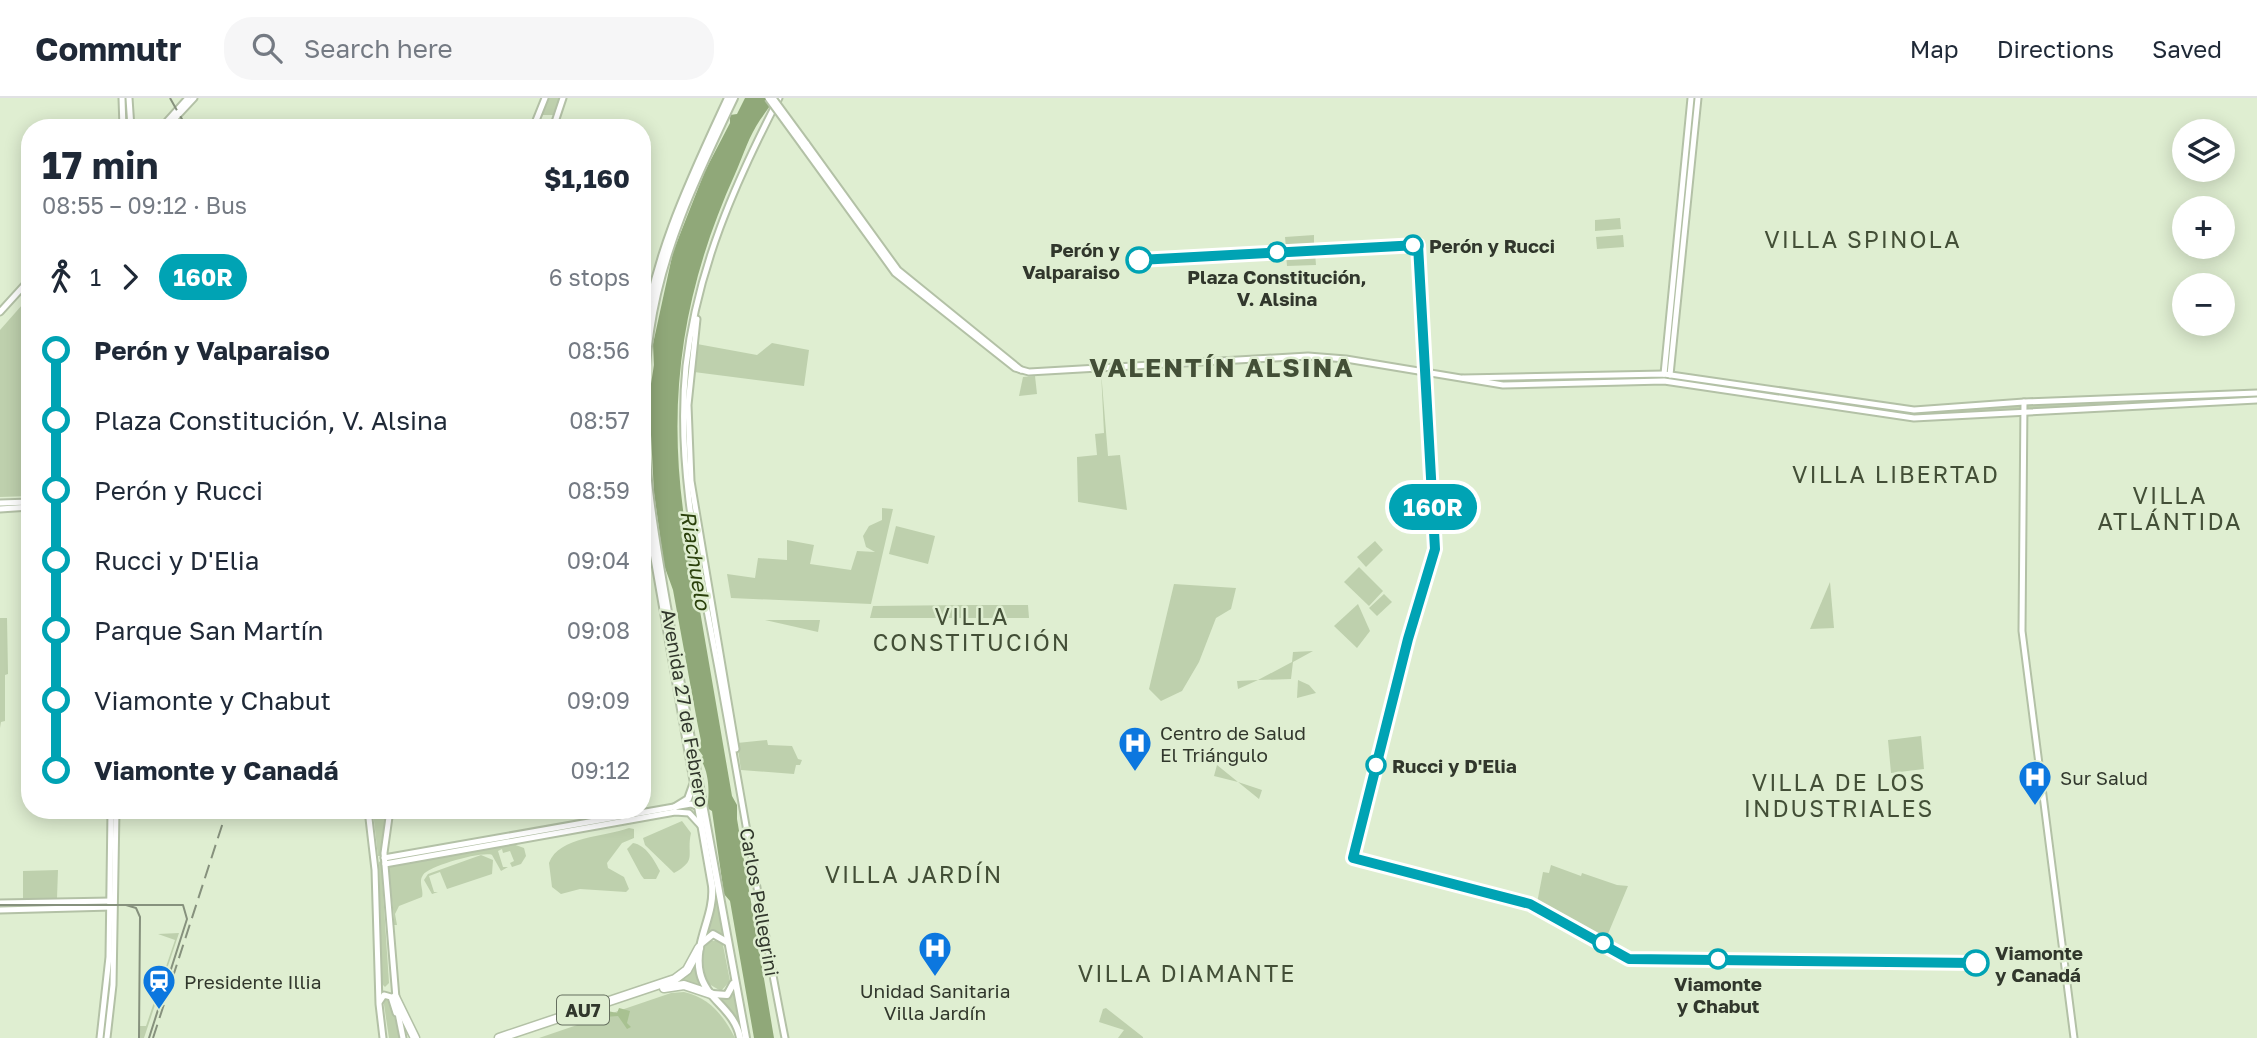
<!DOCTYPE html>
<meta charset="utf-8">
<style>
body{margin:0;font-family:"Golos Text",sans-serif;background:#f6f6f7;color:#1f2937;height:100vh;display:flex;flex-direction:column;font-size:26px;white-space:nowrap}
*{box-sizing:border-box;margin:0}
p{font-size:23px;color:#747a83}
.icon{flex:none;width:38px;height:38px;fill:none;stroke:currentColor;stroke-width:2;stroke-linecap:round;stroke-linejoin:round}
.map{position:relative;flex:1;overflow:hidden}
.panel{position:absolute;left:21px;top:21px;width:630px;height:700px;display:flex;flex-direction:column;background:#fff;border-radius:28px;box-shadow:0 4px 18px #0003}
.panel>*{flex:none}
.badge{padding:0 14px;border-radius:23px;font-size:24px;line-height:46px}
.buttons{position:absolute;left:2172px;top:21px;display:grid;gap:14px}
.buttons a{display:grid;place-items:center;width:63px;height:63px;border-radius:50%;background:#fff;box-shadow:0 4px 18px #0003;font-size:35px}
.map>.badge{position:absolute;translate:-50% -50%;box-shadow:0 0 0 4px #fff}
.legs{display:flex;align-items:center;gap:10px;height:77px;padding:0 21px;font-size:23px}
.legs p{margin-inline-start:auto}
.overview{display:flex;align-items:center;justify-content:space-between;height:119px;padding:0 21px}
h1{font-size:38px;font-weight:700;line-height:52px}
ul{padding:0 21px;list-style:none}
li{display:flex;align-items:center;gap:24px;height:70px;font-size:26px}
li i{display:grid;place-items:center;width:10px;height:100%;margin:0 9px;background:currentColor}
li i::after{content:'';width:18px;height:18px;margin:-9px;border:5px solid;border-radius:50%;background:#fff}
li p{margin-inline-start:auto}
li:first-child i{background:linear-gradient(#0000 50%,currentColor 0)}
li:last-child i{background:linear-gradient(currentColor 50%,#0000 0)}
header{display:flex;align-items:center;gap:42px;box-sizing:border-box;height:98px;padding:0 35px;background:#fff;border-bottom:2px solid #e0e1e3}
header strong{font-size:33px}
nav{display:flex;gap:38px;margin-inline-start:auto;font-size:24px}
.search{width:490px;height:63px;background:#f6f6f7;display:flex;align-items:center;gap:18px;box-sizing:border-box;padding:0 24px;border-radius:28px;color:#747a83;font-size:26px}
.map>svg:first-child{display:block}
</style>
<header>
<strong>Commutr</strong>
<div class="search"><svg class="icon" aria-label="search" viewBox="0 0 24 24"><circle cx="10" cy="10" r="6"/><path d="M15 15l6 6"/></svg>Search here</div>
<nav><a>Map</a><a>Directions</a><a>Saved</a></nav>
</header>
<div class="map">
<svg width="2257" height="940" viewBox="0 0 2257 940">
<rect width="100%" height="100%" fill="#dfeed1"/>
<g fill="#bed0ad">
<path d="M 547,0 L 561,0 L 555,17 L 541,17 Z"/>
<path d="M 1620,120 L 1621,131 L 1595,133 L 1595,122 Z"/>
<path d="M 1314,137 L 1314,148 L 1286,150 L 1285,139 Z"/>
<path d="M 1623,137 L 1624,149 L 1597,151 L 1596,139 Z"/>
<path d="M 1315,155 L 1316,167 L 1287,168 L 1286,157 Z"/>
<path d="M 30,198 L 30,398 L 0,399 L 0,232 Z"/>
<path d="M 772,245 L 809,252 L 804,288 L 694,274 L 697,246 L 757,257 Z"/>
<path d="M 1101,273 L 1108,358 L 1120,357 L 1127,412 L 1078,404 L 1077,359 L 1097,357 L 1095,336 L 1104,335 Z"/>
<path d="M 1664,276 L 1664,283 L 1499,287 L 1467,278 Z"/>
<path d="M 1670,276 L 1914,312 L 2113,301 L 2114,310 L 1914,320 L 1669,284 Z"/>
<path d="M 1035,278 L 1037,296 L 1019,298 L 1023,279 Z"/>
<path d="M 2246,295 L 2247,303 L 2127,310 L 2127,300 Z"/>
<path d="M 882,410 L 893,411 L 871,506 L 731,500 L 727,476 L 755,480 L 758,460 L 787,462 L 787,442 L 814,447 L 810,466 L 851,472 L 857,453 L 875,454 L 866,449 L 863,438 L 869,428 L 882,422 Z"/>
<path d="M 896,428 L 935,438 L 928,466 L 889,456 Z"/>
<path d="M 1375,443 L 1383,452 L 1366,469 L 1357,459 Z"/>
<path d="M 1359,469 L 1383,493 L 1369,508 L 1344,484 Z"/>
<path d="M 1830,484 L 1834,530 L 1810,531 Z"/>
<path d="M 1174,486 L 1236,490 L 1231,511 L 1216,520 L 1199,564 L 1182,593 L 1161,603 L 1149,591 Z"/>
<path d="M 1384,496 L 1392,504 L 1377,518 L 1369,510 Z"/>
<path d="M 1358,506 L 1370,533 L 1357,550 L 1334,528 Z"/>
<path d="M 966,507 L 1028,507 L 1029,520 L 870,520 L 873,508 Z"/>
<path d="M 7,520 L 8,576 L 5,577 L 5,623 L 1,624 L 0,630 L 0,520 Z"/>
<path d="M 765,522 L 820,522 L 818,534 Z"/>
<path d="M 1313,553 L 1293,564 L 1291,581 L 1258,582 L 1238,591 L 1237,583 L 1258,582 L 1292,564 L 1293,554 Z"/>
<path d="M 1298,582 L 1309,587 L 1316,595 L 1297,600 Z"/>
<path d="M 1921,638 L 1924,671 L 1891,675 L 1888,642 Z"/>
<path d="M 767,642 L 768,647 L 792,648 L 798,661 L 802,662 L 800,667 L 796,667 L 794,676 L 741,672 L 737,645 Z"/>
<path d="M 1217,667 L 1238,684 L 1262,692 L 1259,701 L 1238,684 L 1214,678 Z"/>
<path d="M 373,714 L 387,717 L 381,758 L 378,758 Z"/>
<path d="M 701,715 L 725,841 L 722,838 L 702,842 L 713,803 Z"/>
<path d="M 682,723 L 691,735 C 686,757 698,762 674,775 L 645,747 L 643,740 Z"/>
<path d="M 629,730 L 634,731 L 634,740 L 622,745 L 607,765 L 608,770 L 624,779 L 629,791 L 626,794 L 580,791 L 561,796 L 552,789 L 549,765 C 559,738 605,739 629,730 Z"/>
<path d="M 510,745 L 524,750 L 526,758 L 521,766 L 512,769 L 510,765 L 514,763 L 510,753 L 503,755 L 502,751 L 498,753 L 503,769 L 508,769 L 501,773 L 492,757 C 482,753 429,768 423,777 C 418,784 424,792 422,799 L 399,808 L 395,816 L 397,827 L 392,827 L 394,820 L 388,767 Z"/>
<path d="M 633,745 C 646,747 654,762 660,773 L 656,781 L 644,781 L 641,777 L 627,751 Z"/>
<path d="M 481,757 L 493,762 L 492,776 L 447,791 L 440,774 L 429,778 L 434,794 L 438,794 L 432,796 L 424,782 L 428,776 Z"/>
<path d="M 381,763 L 389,885 L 385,889 L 382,886 L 379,764 Z"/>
<path d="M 1551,767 L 1581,778 L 1582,775 L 1617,787 L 1628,788 L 1605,843 L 1537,805 L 1543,774 L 1549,775 Z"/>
<path d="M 58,772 L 57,800 L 23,801 L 23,773 Z"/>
<path d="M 179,835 L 144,940 L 140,940 L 140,928 L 146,928 L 175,842 L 158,836 Z"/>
<path d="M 710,843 L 718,843 L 723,847 L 730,883 L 721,893 L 709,886 C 702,873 697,854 710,843 Z"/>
<path d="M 694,863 L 703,891 L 666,887 Z"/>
<path d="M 734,888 L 743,940 L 735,919 L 717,899 Z"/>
<path d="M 684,894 C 710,900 723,917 735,940 L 539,940 L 671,895 Z"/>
<path d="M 389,898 L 400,940 L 389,940 L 383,900 Z"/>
<path d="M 1106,910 L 1143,939 L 1143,940 L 1118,940 L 1124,932 L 1099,924 L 1103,911 Z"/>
</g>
<path fill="#a8c191" d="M 619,910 L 630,913 L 627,925 L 631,929 L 627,931 L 618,918 L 605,919 L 603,912 L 617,915 Z"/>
<path fill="#90a879" d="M 745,0 L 775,0 C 770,8 765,15 760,22 C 749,38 743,58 735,76 C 683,191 666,300 685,426 L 690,428 L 686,432 L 732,698 L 737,707 L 737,721 L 774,940 L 754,940 L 730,803 L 724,796 L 712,713 L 707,710 C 710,696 709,672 700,661 L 703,658 L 698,651 L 701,643 L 697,623 L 673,492 L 664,467 L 654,395 L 649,298 L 654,267 L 653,246 L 673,154 L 705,73 L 730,25 L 730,17 L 737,16 Z"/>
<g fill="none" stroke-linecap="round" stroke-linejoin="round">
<defs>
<g id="secondary">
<path d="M 122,0 L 123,30"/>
<path d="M 129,0 L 131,30"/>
<path d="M 779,0 C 735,85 697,171 686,268 C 675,376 703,485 722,592 C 743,708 762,824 785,940"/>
<path d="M 161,30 L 188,0"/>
<path d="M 166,30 L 194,0"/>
<path d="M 533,30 L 545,0"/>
<path d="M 553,30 L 563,0"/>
<path d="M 806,45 L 898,172 L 1021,272"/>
<path d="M 803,48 L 895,175 L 1015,270 L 1029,274 L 1308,258 L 1346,261 L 1503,287 L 1664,283 L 1914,320 L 2257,302"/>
<path d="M 0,214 L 30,181"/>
<path d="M 697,221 L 688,307 L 691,383 L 736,651"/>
<path d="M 1664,276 L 1691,0"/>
<path d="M 1670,277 L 1698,0"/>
<path d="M 1463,280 L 1664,276 L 1914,312 L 2024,304 L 2257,295"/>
<path d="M 2024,304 L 2022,533 L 2074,940"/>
<path d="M 0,405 L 30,404"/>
<path d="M 0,411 L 30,409"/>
<path d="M 368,712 L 375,772 L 379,906 L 383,940"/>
<path d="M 390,712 L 384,755 L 396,900"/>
<path d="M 384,760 L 691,706 L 701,710"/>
<path d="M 385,766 L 675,714 L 689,715 L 701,728"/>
<path d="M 0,805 L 112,803"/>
<path d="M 0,812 L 112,809"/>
<path d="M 380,903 L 384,897 L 391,899 L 396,915"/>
<path d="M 397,910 L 403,940"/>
<path d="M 100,940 L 109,859 L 111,712"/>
<path d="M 107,940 L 113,887 L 116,712"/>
</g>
<g id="primary">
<path d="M 734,0 C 698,76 662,149 650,233 C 633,344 657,450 676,559 C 699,686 723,813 746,940"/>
<path d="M 642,250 C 652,160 691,80 728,0"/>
<path d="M 642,389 L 712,788 C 715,818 693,845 700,875 C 706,902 735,911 740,940"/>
<path d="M 675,709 L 688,701 L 693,687"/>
<path d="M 702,845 L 713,836 L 727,844"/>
<path d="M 713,896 L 727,897 L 733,886"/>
</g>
<g id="motorway">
<path d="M 664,890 L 684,887 L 711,896"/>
<path d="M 395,899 L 415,940"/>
<path d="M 499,940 L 675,881 L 687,872 L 699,850"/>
</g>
</defs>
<use href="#secondary" stroke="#b3c1a6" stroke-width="9"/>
<use href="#primary" stroke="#b3c1a6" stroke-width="10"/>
<use href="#motorway" stroke="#b3c1a6" stroke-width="11"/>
<use href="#secondary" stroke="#fff" stroke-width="5"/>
<use href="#primary" stroke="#fff" stroke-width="6"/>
<use href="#motorway" stroke="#fff" stroke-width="8"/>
<g stroke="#86917d" stroke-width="2">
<path d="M 0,807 L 183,807 L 187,821 L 149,940"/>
<path d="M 126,807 L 136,810 L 140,819 L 139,940"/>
</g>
<g stroke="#86917d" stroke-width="2" stroke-dasharray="14 7" stroke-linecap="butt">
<path d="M 170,0 L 187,30"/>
<path d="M 153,940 L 227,712"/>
</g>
<defs>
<g id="secondary-bridge">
<path d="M 768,0 L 803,48"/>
<path d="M 773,0 L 806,45"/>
</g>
</defs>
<use href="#secondary-bridge" stroke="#b3c1a6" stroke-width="9" stroke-linecap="butt"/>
<use href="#secondary-bridge" stroke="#fff" stroke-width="5"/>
</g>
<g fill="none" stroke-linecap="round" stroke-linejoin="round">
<defs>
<path id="line-1" d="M 1139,162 L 1418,147 L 1435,451 L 1408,541 L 1353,760 L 1530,806 L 1629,861 L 1976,865"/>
</defs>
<use href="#line-1" stroke="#fff" stroke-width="16"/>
<use href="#line-1" stroke="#00a3b4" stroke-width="10"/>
</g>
<defs>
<symbol id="hospital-pin" viewBox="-11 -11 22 30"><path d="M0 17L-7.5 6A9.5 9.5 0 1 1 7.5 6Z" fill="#0c77df" stroke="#dfeed1"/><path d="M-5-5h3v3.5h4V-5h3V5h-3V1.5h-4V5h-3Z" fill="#fff"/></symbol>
<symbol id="station-pin" viewBox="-11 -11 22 30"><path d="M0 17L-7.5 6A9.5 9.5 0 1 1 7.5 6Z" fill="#0c77df" stroke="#dfeed1"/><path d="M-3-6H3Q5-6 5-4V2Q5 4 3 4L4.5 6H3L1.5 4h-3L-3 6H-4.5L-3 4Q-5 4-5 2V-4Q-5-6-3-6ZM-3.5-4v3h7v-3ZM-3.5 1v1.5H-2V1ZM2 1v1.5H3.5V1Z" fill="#fff"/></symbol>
</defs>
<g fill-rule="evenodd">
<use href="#hospital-pin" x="1116" y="626" width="38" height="52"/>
<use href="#hospital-pin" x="2016" y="660" width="38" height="52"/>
<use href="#hospital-pin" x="916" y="831" width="38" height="52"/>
<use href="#station-pin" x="140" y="864" width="38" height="52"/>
</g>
<g fill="#fff" stroke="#00a3b4" stroke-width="3.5">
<circle cx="1413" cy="147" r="9"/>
<circle cx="1277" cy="154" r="9"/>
<circle cx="1139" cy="162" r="12"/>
<circle cx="1376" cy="667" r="9"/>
<circle cx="1603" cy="845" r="9"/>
<circle cx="1718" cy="861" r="9"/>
<circle cx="1976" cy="865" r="12"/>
</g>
<g text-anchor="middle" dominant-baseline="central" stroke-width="5" stroke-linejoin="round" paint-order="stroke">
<rect fill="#dfeed1" stroke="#656e5e" stroke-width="2" x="557" y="897.5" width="52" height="29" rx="5"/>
<g font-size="18" font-weight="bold" fill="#31372c">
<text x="583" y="912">AU7</text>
</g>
<g font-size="19" font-weight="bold" fill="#31372c" stroke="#dfeed1" text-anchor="start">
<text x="1429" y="147">Perón y Rucci</text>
<text x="1120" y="151" text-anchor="end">Perón y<tspan x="1120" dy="22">Valparaiso</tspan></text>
<text x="1277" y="178" text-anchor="middle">Plaza Constitución,<tspan x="1277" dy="22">V. Alsina</tspan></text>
<text x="1392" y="667">Rucci y D'Elia</text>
<text x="1995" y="854">Viamonte<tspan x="1995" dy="22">y Canadá</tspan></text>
<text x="1718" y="885" text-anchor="middle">Viamonte<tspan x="1718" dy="22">y Chabut</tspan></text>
</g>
<g font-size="19" fill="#31372c" stroke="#dfeed1">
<text transform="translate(686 610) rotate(80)">Avenida 27 de Febrero</text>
<text transform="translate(760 804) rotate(80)">Carlos Pellegrini</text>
</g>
<g font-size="19" fill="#31372c" stroke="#dfeed1" text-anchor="start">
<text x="1160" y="634">Centro de Salud<tspan x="1160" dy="22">El Triángulo</tspan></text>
<text x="2060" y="679">Sur Salud</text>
<text x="184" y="883">Presidente Illia</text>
<text x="935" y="892" text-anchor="middle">Unidad Sanitaria<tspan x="935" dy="22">Villa Jardín</tspan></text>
</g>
<g font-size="21" font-style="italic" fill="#2a400b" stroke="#dfeed1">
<text transform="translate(696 462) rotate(81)">Riachuelo</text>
</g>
<g font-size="23" letter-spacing="2" fill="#434f37" stroke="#dfeed1">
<text x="1863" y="141">VILLA SPINOLA</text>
<text x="1896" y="376">VILLA LIBERTAD</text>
<text x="2170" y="397">VILLA<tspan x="2170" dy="26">ATLÁNTIDA</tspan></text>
<text x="972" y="518">VILLA<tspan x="972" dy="26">CONSTITUCIÓN</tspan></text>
<text x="1839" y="684">VILLA DE LOS<tspan x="1839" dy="26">INDUSTRIALES</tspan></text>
<text x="914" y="776">VILLA JARDÍN</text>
<text x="1187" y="875">VILLA DIAMANTE</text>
</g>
<g font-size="26" font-weight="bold" letter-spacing="2" fill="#434f37" stroke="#dfeed1">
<text x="1222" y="269">VALENTÍN ALSINA</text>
</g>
</g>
</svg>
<div class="buttons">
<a><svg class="icon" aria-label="layers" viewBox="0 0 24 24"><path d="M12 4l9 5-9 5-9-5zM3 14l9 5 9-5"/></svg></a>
<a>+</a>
<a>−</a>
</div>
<b class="badge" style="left:1433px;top:409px;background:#00a3b4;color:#fff">160R</b>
<section class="panel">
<div class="overview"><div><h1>17 min</h1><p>08:55 – 09:12 · Bus</p></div><b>$1,160</b></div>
<div class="legs"><svg class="icon" aria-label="walk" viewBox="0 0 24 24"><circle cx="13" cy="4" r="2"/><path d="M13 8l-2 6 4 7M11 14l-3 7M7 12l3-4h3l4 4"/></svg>1<svg class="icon" aria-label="forward" viewBox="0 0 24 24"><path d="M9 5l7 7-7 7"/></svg><b class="badge" style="background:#00a3b4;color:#fff">160R</b><p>6 stops</p></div>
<ul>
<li><i style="color:#00a3b4"></i><b>Perón y Valparaiso</b><p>08:56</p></li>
<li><i style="color:#00a3b4"></i><span>Plaza Constitución, V. Alsina</span><p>08:57</p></li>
<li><i style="color:#00a3b4"></i><span>Perón y Rucci</span><p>08:59</p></li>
<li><i style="color:#00a3b4"></i><span>Rucci y D'Elia</span><p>09:04</p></li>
<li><i style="color:#00a3b4"></i><span>Parque San Martín</span><p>09:08</p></li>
<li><i style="color:#00a3b4"></i><span>Viamonte y Chabut</span><p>09:09</p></li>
<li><i style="color:#00a3b4"></i><b>Viamonte y Canadá</b><p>09:12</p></li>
</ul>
</section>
</div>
